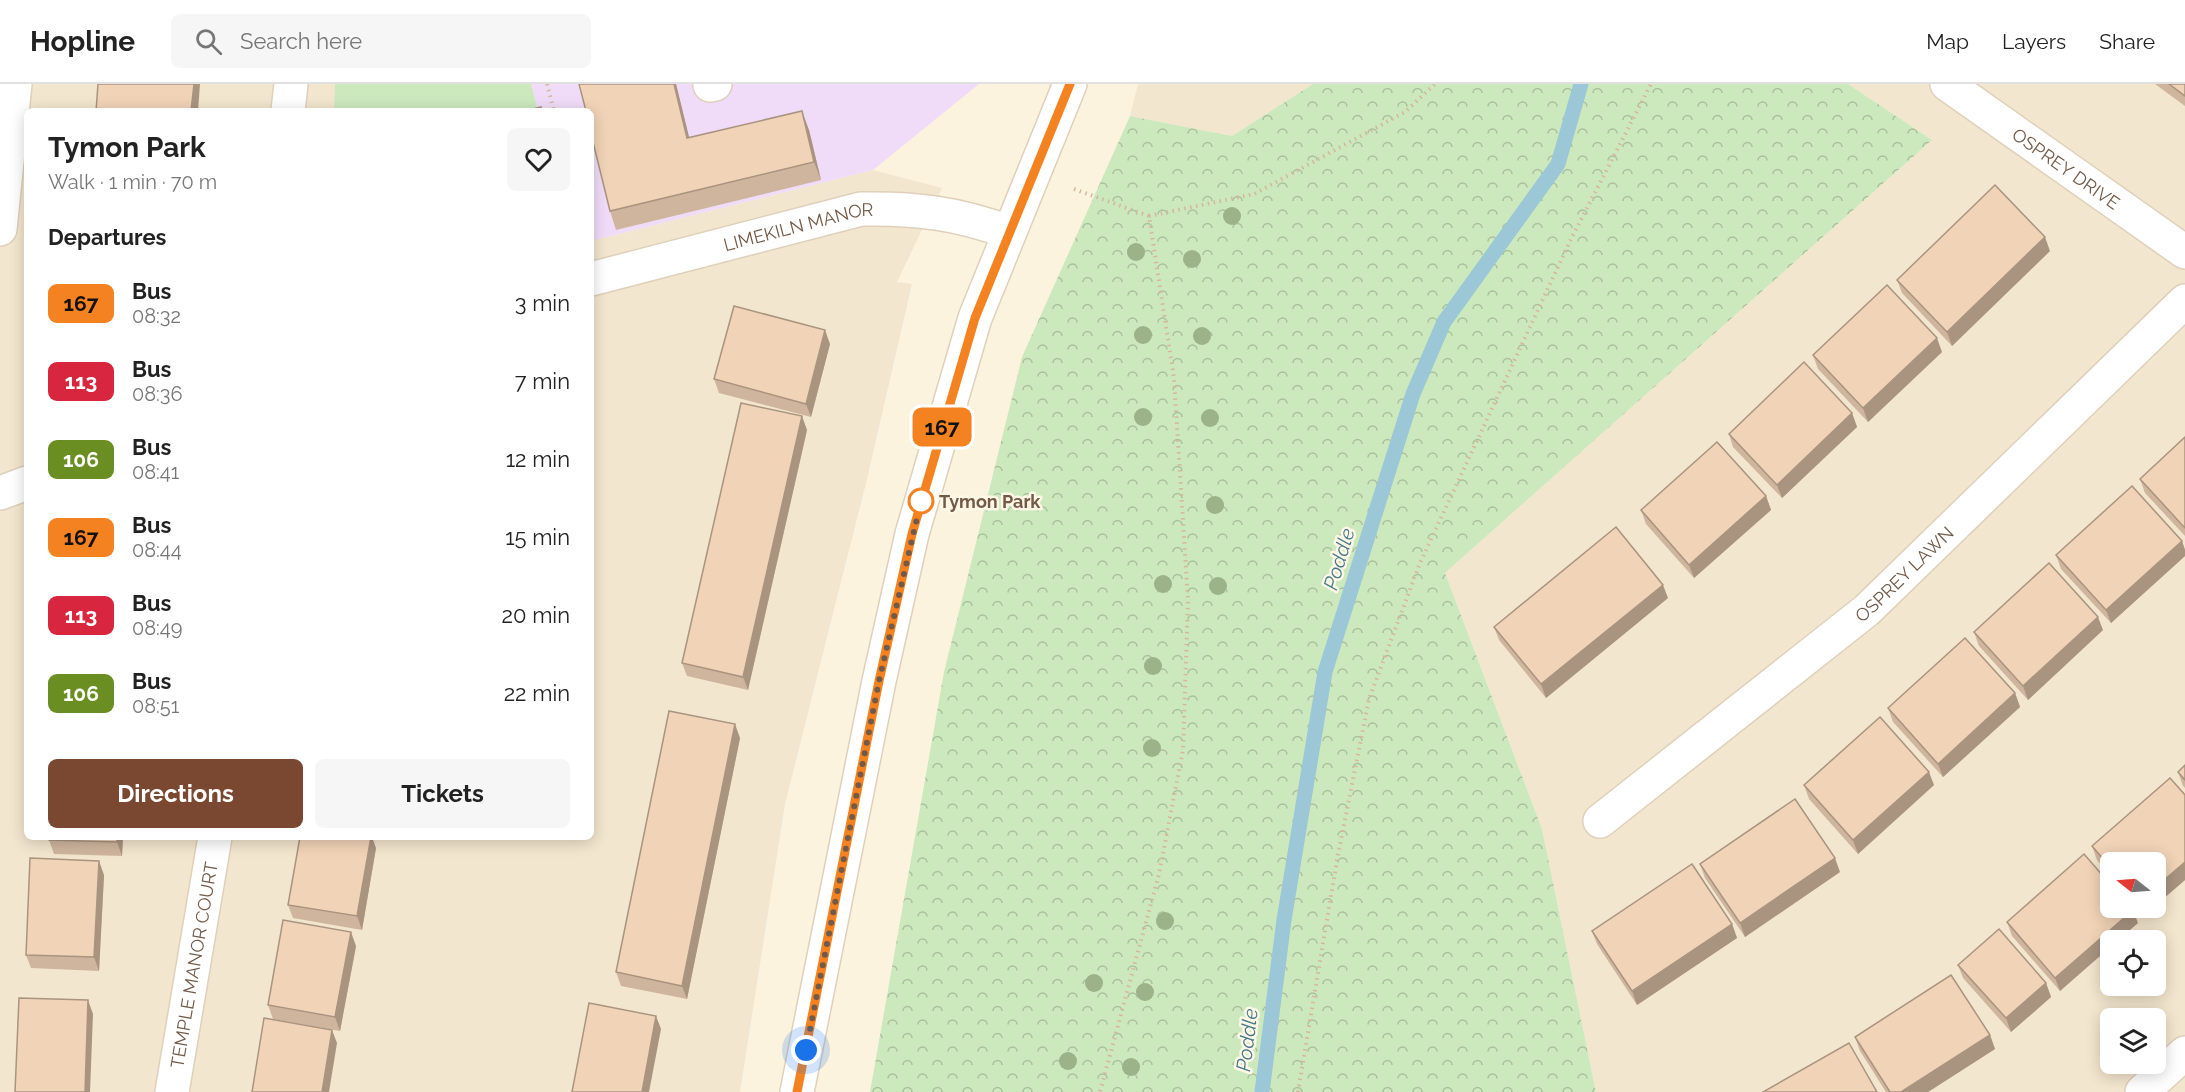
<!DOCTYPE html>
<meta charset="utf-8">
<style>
body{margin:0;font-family:Raleway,sans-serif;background:#f6f6f6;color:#222;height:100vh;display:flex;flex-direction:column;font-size:22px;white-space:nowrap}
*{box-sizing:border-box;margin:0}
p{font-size:20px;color:#767676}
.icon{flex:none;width:33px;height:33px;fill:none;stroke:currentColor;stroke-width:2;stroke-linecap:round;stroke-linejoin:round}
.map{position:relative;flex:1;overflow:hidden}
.sheet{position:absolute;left:24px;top:24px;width:570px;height:732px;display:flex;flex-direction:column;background:#fff;border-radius:9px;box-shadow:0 3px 15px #0003}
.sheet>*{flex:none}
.badge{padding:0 12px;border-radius:9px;font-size:21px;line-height:39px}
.needle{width:39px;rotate:287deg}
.tools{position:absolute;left:2100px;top:768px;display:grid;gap:12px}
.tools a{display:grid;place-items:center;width:66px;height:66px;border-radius:9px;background:#fff;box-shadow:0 3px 15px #0003;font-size:30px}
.you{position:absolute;width:30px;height:30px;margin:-15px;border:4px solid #fff;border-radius:50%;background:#1a73e8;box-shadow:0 0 0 9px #1a73e833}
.map>.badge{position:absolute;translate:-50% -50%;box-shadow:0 0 0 3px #fff}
h2{padding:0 24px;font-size:22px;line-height:54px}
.round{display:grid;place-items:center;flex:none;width:63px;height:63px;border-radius:9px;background:#f6f6f6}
.summary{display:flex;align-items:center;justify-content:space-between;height:102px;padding:0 24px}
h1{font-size:28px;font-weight:700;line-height:45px}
.primary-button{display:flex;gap:12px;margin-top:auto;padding:12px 24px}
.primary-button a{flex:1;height:69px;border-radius:9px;background:#7a4831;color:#fff;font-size:24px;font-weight:700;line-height:69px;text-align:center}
.primary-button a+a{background:#f6f6f6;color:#222}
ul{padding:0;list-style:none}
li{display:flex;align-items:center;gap:18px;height:78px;padding:0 24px}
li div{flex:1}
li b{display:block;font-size:22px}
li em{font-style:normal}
li .badge{min-width:66px;font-weight:700;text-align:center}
header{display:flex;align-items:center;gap:36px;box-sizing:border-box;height:84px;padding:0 30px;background:#fff;border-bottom:2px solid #e0e0e0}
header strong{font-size:28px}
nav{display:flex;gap:33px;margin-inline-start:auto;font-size:21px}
.search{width:420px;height:54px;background:#f6f6f6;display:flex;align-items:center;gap:15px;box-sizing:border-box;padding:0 21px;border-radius:9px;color:#767676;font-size:22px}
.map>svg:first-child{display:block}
</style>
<header>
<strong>Hopline</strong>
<div class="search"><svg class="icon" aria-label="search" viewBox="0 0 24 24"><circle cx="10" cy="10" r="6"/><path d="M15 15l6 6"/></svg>Search here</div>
<nav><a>Map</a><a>Layers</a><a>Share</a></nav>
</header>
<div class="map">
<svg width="2185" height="1008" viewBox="0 0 2185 1008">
<defs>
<pattern id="park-crowns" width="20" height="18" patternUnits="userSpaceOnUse" patternTransform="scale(1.5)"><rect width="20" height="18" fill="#cce9be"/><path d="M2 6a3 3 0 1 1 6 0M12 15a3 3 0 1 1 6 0" fill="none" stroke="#aac09c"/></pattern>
</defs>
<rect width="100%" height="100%" fill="#fcf3df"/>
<g fill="#f3e6ce" fill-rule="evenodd">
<path d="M 0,0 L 531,0 L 538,27 L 27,27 L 27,753 L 591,753 L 591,157 L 873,86 L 942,104 L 897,198 L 912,200 L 867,395 L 785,720 L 740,1008 L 0,1008 Z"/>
<path d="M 1138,0 L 1313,0 L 1232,52 L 1130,32 Z"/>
<path d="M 1848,0 L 2185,0 L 2185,1008 L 1596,1008 L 1542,745 L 1445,489 L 1932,56 ZM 2110,778 L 2156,778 L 2156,824 L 2110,824 ZM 2110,856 L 2156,856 L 2156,902 L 2110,902 ZM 2110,934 L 2156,934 L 2156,980 L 2110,980 Z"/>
</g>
<path fill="#f0dcf8" d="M 531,0 L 979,0 L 873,86 L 591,157 L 591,27 L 538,27 Z"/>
<path fill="#cce9be" d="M 335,0 L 531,0 L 538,27 L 334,27 Z"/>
<path fill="url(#park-crowns)" d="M 1313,0 L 1848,0 L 1932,56 L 1445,489 L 1542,745 L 1596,1008 L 870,1008 L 944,588 L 1022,273 L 1130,32 L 1232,52 Z"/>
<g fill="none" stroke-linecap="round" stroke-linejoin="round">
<path stroke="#9bc7d6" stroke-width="15" d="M 1262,1008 L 1284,836 L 1325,588 L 1413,310 L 1444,238 L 1558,80 L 1581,0"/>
<defs>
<g id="minor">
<path id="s1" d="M 1947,0 L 2185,168"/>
<path d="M 710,1 L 715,0"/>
<path d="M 288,27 L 291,0"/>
<path d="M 0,145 L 15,0"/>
<path id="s2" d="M 591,195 L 861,125 C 916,124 956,129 1009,148"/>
<path d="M 0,409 L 27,399"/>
<path id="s3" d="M 1600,737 L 1867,526 L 2185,217"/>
<path id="s4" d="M 172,1008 L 215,753"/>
<path d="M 797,1008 L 879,597 L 912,450 L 975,234 L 1070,0"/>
<path d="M 2142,1008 L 2185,969"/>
</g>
</defs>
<use href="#minor" stroke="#dfd0bb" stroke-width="36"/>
<g stroke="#d5b79b" stroke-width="4" stroke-dasharray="1.5 4.5" stroke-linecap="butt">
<path d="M 547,0 L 554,27"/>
<path d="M 1074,105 L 1149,132 L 1174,294 L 1188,516 L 1183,666 L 1159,790 L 1100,1008"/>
<path d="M 1149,132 L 1254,110 L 1405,28 L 1435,0"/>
<path d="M 1298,1008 L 1337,776 L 1369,615 L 1420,479 L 1571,155 L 1651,0"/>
</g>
<use href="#minor" stroke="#fff" stroke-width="33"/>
</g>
<g fill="#9cb289">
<circle cx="1232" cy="132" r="9"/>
<circle cx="1136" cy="168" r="9"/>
<circle cx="1192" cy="175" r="9"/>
<circle cx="1143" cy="251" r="9"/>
<circle cx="1202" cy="252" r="9"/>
<circle cx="1143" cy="333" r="9"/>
<circle cx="1210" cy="334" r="9"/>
<circle cx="1215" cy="421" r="9"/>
<circle cx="1163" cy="500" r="9"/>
<circle cx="1218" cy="502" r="9"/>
<circle cx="1153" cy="582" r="9"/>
<circle cx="1152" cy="664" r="9"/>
<circle cx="1165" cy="837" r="9"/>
<circle cx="1094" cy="899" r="9"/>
<circle cx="1145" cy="908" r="9"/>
<circle cx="1068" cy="977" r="9"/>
<circle cx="1131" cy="983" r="9"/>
</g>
<g fill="#cfb59d">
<path d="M 676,0 L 689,54 L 809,46 L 821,96 L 616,146 L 610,127 Z"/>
<path d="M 2155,0 L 2185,0 L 2185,22 Z"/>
<path d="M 2050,167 L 1952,262 L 1902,209 L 1897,196 Z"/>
<path d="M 830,260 L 811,333 L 719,309 L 714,295 Z"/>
<path d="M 1942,268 L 1868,338 L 1818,285 L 1813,271 Z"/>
<path d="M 1852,329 L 1857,343 L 1782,414 L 1733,363 L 1729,350 Z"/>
<path d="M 807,346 L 748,606 L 687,592 L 682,579 Z"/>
<path d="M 2185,353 L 2185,452 L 2145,409 L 2140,395 Z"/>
<path d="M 1766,412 L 1771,426 L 1694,494 L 1646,440 L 1641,426 Z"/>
<path d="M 2182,457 L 2185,466 L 2185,472 L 2111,539 L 2061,485 L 2056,471 Z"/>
<path d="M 1668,514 L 1546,614 L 1499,556 L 1494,543 Z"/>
<path d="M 2103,546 L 2028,616 L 1979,562 L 1974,548 Z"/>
<path d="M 2015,609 L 2020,623 L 1943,693 L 1893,638 L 1888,624 Z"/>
<path d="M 740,654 L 687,915 L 621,902 L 616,888 Z"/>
<path d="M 2185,681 L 2185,704 L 2183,702 L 2178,688 Z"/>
<path d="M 1804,701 L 1934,701 L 1858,770 L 1809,715 Z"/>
<path d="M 2185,711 L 2185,796 L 2156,821 L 2156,778 L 2110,778 L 2110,791 L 2097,776 L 2092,762 Z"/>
<path d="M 49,753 L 123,753 L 122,772 L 54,770 L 49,756 Z"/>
<path d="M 376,764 L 362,846 L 293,834 L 288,821 Z"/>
<path d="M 1700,780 L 1840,788 L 1745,853 L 1705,794 Z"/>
<path d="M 104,791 L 99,887 L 31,884 L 26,871 Z"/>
<path d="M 2139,824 L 2153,824 L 2145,831 Z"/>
<path d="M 2007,838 L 2138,839 L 2060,907 L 2012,852 Z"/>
<path d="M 1732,840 L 1737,854 L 1637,921 L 1597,860 L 1592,847 Z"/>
<path d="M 356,862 L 340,947 L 273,935 L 268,921 Z"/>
<path d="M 1958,881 L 2046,899 L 2051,913 L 2011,948 L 1963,894 Z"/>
<path d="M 1990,951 L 1995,965 L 1928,1008 L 1886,1008 L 1860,967 L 1855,953 Z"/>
</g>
<g fill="#a99480">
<path d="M 194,0 L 200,0 L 198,27 L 191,27 Z"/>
<path d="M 674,0 L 676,0 L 694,73 L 687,54 Z"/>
<path d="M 802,27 L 809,46 L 821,96 L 814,78 Z"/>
<path d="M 2045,153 L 2050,167 L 1952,262 L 1947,248 Z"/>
<path d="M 825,246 L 830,260 L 811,333 L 806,320 Z"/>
<path d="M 1937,254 L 1942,268 L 1868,338 L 1863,324 Z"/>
<path d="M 1852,329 L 1857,343 L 1782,414 L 1777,401 Z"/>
<path d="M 802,332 L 807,346 L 748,606 L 743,593 Z"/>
<path d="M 1766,412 L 1771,426 L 1694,494 L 1689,481 Z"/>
<path d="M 2182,457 L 2185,466 L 2185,472 L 2111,539 L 2106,526 Z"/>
<path d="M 1663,501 L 1668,514 L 1546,614 L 1541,600 Z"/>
<path d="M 2098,533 L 2103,546 L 2028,616 L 2023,602 Z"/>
<path d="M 2015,609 L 2020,623 L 1943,693 L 1938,680 Z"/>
<path d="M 735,640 L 740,654 L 687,915 L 682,902 Z"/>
<path d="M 1929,688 L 1934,701 L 1858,770 L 1853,756 Z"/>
<path d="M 117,753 L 123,753 L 122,772 L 117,758 Z"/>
<path d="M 371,753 L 372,753 L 376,764 L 362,846 L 357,832 Z"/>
<path d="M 1835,774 L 1840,788 L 1745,853 L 1740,839 Z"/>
<path d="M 99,777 L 104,791 L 99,887 L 94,873 Z"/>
<path d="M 2185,778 L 2185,796 L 2156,821 L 2156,803 Z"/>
<path d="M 2142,824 L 2153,824 L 2145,831 Z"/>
<path d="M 2133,826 L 2138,839 L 2118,856 L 2110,856 L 2110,863 L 2060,907 L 2055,894 Z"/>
<path d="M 1732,840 L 1737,854 L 1637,921 L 1632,907 Z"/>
<path d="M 351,848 L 356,862 L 340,947 L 335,933 Z"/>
<path d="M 2046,899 L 2051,913 L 2011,948 L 2006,934 Z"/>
<path d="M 88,916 L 93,930 L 90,1008 L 85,1008 Z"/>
<path d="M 656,932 L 661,945 L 649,1008 L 642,1008 Z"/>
<path d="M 332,946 L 337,959 L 329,1008 L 322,1008 Z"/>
<path d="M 1990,951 L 1995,965 L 1928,1008 L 1901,1008 Z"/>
</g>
<g fill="#f1d3b7" stroke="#a99480" stroke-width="1.5">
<path d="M 98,0 L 194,0 L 191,27 L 96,27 Z"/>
<path d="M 579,0 L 674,0 L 687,54 L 802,27 L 814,78 L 610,127 L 591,50 L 591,27 L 586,27 Z"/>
<path d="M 2169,0 L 2185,0 L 2185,12 Z"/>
<path d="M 541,23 L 542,27 L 525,27 Z"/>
<path d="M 1995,101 L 2045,153 L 1947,248 L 1897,196 Z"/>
<path d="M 1887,201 L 1937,254 L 1863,324 L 1813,271 Z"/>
<path d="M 734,222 L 825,246 L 806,320 L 714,295 Z"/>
<path d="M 1804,278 L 1852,329 L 1777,401 L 1729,350 Z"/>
<path d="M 741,319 L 802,332 L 743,593 L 682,579 Z"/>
<path d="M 2185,353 L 2185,444 L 2140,395 Z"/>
<path d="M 1717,358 L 1766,412 L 1689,481 L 1641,426 Z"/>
<path d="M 2132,402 L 2182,457 L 2106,526 L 2056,471 Z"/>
<path d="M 1616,443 L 1663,501 L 1541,600 L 1494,543 Z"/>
<path d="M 2049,479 L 2098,533 L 2023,602 L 1974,548 Z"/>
<path d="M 1965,554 L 2015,609 L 1938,680 L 1888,624 Z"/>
<path d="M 669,627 L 735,640 L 682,902 L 616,888 Z"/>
<path d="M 1880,633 L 1929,688 L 1853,756 L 1804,701 Z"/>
<path d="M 2185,681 L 2185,696 L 2178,688 Z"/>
<path d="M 2170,694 L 2185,711 L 2185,778 L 2156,803 L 2156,778 L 2110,778 L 2110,783 L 2092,762 Z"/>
<path d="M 1795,715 L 1835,774 L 1740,839 L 1700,780 Z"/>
<path d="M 49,753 L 117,753 L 117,758 L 49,756 Z"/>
<path d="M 300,753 L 371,753 L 357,832 L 288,821 Z"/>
<path d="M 2084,770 L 2110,800 L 2110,824 L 2131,824 L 2133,826 L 2055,894 L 2007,838 Z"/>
<path d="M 30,774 L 99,777 L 94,873 L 26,871 Z"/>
<path d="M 1692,780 L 1732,840 L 1632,907 L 1592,847 Z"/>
<path d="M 283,836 L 351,848 L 335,933 L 268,921 Z"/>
<path d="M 1999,845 L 2046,899 L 2006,934 L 1958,881 Z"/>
<path d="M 1951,891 L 1990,951 L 1901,1008 L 1890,1008 L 1855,953 Z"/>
<path d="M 19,914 L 88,916 L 85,1008 L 15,1008 Z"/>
<path d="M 589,919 L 656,932 L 642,1008 L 572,1008 Z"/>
<path d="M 264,934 L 332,946 L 322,1008 L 252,1008 Z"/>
<path d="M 1849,959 L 1877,1008 L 1763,1008 Z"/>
</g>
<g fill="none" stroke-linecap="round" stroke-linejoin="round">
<defs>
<path id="line" d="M 797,1008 L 879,597 L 912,450 L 975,234 L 1070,0"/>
</defs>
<use href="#line" stroke="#fff" stroke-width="14"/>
<use href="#line" stroke="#f58220" stroke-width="9"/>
<path stroke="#725a47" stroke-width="6" stroke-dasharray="0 10.8" d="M 806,966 L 879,597 L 921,417"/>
</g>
<circle fill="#fff" stroke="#f58220" stroke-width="3" cx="921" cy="417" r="12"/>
<g text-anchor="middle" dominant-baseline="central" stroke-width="5" stroke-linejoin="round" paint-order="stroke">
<g font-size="18" fill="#725a47" stroke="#fff7e5">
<text stroke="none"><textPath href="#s1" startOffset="146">OSPREY DRIVE</textPath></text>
<text stroke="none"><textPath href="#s2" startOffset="214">LIMEKILN MANOR</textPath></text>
<text stroke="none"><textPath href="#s3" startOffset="392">OSPREY LAWN</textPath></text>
<text stroke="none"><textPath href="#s4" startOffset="129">TEMPLE MANOR COURT</textPath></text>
</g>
<g font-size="18" font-weight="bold" fill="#725a47" stroke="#fff7e5" text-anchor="start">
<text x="939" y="417">Tymon Park</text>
</g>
<g font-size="20" font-style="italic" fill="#44798c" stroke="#fff7e5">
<text transform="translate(1339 475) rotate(-73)">Poddle</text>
<text transform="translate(1247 956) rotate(-83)">Poddle</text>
</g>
</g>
</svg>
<div class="tools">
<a><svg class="needle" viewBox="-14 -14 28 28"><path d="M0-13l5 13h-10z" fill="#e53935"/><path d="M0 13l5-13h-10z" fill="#767676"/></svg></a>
<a><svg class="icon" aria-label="locate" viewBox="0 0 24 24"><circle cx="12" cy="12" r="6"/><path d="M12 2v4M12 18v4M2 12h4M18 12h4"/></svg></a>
<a><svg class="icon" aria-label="layers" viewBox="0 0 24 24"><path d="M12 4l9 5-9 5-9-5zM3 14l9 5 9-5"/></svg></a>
</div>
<div class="you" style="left:806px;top:966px"></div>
<b class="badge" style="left:942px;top:343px;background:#f58220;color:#111">167</b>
<section class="sheet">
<div class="summary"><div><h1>Tymon Park</h1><p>Walk · 1 min · 70 m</p></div><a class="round"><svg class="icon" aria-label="heart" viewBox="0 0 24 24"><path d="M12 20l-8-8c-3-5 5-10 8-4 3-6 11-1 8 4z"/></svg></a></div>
<h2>Departures</h2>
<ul>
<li><span class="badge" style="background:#f58220;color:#111">167</span><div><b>Bus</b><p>08:32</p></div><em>3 min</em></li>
<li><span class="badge" style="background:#d7263d;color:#fff">113</span><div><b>Bus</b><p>08:36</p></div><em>7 min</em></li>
<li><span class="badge" style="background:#6b8e23;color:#fff">106</span><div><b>Bus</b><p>08:41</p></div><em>12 min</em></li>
<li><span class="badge" style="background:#f58220;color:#111">167</span><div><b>Bus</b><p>08:44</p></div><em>15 min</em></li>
<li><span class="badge" style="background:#d7263d;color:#fff">113</span><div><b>Bus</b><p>08:49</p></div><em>20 min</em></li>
<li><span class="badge" style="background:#6b8e23;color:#fff">106</span><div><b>Bus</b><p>08:51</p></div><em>22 min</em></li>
</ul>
<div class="primary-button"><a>Directions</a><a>Tickets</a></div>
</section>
</div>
